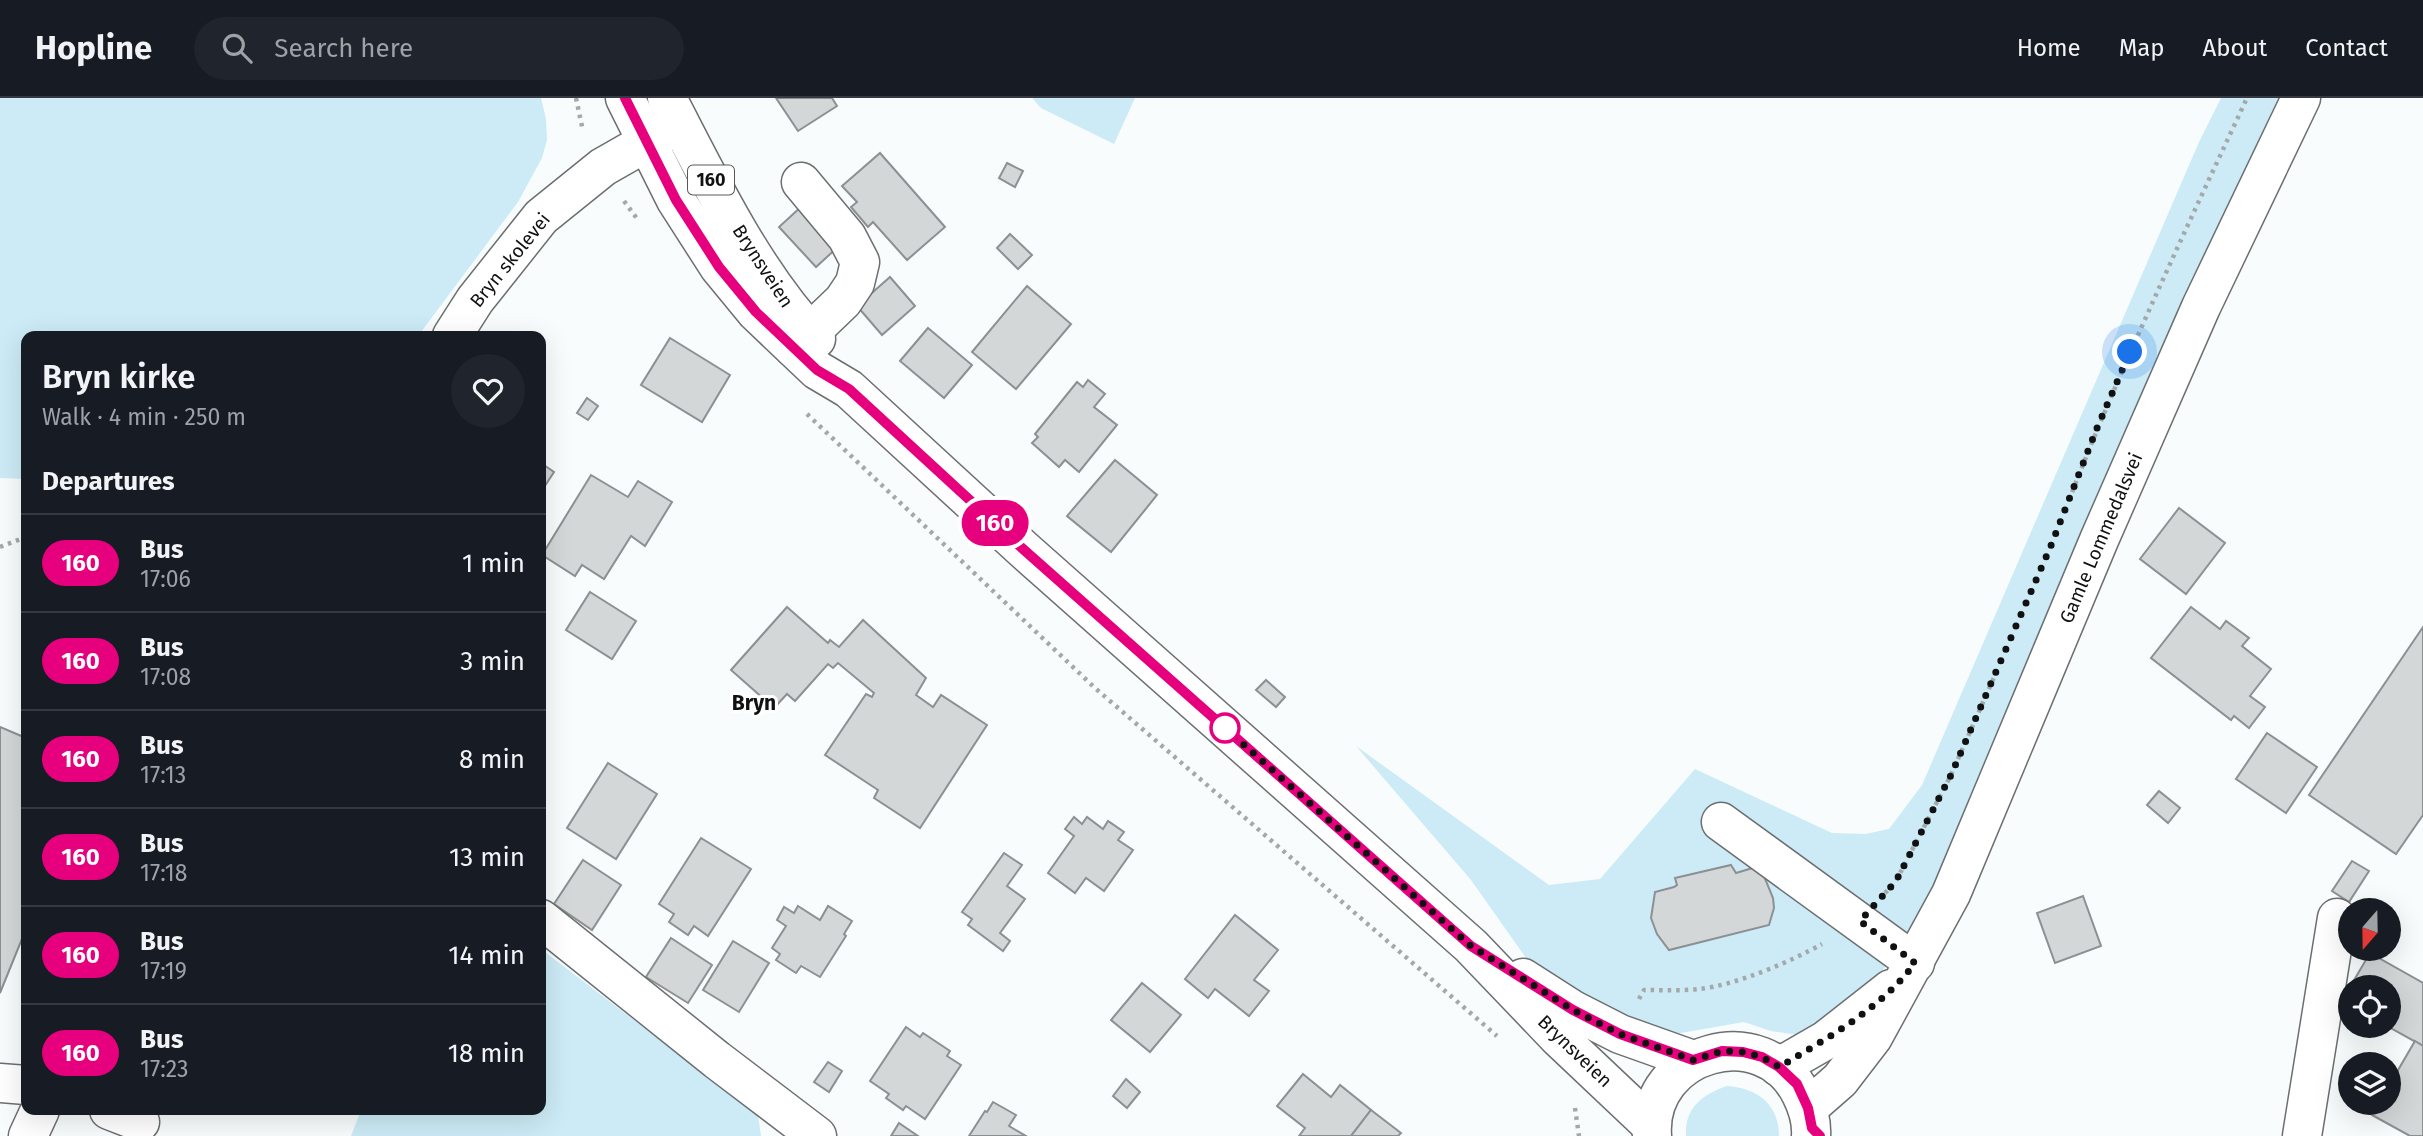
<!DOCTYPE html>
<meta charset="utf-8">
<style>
body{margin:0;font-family:"Fira Sans",sans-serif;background:#20242c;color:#f1f3f6;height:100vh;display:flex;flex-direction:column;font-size:26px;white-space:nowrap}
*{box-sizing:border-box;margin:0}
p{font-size:23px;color:#9ea1a6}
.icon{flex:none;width:38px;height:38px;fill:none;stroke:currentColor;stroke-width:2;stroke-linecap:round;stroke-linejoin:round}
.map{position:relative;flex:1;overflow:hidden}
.details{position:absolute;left:21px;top:233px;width:525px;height:784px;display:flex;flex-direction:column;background:#171b24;border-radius:14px;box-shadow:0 7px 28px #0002}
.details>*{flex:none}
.badge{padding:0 14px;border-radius:23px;font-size:24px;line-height:46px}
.needle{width:46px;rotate:200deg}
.tools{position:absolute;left:2338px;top:800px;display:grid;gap:14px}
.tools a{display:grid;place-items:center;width:63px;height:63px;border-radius:50%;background:#171b24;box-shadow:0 7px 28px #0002;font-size:35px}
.you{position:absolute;width:35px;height:35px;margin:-18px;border:5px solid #fff;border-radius:50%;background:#1a73e8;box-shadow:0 0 0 10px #1a73e833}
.map>.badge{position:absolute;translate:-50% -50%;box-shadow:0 0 0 4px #fff}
h2{padding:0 21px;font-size:26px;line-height:63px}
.round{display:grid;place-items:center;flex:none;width:74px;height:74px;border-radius:37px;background:#20242c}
.overview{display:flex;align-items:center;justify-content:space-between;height:119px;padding:0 21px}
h1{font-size:33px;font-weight:600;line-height:52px}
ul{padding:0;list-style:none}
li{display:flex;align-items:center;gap:21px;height:98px;padding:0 21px;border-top:2px solid #363941}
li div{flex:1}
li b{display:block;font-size:26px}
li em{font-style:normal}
li .badge{min-width:77px;font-weight:700;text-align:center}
header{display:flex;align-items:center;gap:42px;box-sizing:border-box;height:98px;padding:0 35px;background:#171b24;border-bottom:2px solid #363941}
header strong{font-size:33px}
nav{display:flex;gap:38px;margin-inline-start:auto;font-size:24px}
.search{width:490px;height:63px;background:#20242c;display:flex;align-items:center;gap:18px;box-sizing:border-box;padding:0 24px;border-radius:38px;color:#9ea1a6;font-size:26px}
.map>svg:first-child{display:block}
</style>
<header>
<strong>Hopline</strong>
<div class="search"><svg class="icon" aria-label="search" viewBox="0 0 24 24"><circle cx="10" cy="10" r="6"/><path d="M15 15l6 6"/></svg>Search here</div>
<nav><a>Home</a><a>Map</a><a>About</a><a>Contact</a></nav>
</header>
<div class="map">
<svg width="2423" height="1038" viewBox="0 0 2423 1038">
<rect width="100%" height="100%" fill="#f8fcfd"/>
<g fill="#ccebf6">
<path d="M 0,0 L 541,0 L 546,21 L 547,42 L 542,60 L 518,104 L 418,238 L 26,238 L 26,381 L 0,380 Z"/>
<path d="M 1032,0 L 1135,0 L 1114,46 L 1041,10 Z"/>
<path d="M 2221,0 L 2278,0 L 2151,272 L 2081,449 L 1918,825 L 1868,892 L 1799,937 L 1771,933 L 1744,924 L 1675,936 L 1613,914 L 1573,892 L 1526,860 L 1471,782 L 1356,648 L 1549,787 L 1600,781 L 1695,671 L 1832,735 L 1865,736 L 1889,731 L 1922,687 L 2199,44 Z"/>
<path d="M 541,851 L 758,1017 L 761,1038 L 351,1038 L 361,1012 L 541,1012 Z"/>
<path d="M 1727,988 C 1757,990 1779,1006 1779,1038 L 1686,1038 C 1684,1010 1703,996 1727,988 Z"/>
</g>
<g fill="#d3d7d8" stroke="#8d9092" stroke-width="2">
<path d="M 776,0 L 832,0 L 837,8 L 798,33 Z"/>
<path d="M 880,55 L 945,129 L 907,162 L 873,124 L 868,129 L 851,109 L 857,104 L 842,88 Z"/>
<path d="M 1007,65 L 1023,73 L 1015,89 L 999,80 Z"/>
<path d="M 802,108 L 839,148 L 816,169 L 779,129 Z"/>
<path d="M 1010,136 L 1032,157 L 1018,171 L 997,150 Z"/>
<path d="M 890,179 L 915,208 L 882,237 L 857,208 Z"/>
<path d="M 1027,188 L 1071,226 L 1016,291 L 972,254 Z"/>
<path d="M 928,230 L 972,267 L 944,300 L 900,263 Z"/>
<path d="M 670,240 L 730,277 L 702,324 L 641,287 Z"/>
<path d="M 1088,282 L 1105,296 L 1094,309 L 1117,327 L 1079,374 L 1065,362 L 1059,369 L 1032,345 L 1038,339 L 1035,336 L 1077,284 L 1083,289 Z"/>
<path d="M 587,300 L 598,308 L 588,322 L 577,315 Z"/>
<path d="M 1115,362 L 1157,397 L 1111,454 L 1067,418 Z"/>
<path d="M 541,365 L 554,374 L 541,394 Z"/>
<path d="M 591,377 L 628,399 L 638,383 L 672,404 L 645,448 L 631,438 L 604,481 L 582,467 L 575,478 L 542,457 Z"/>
<path d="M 2179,410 L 2225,445 L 2186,496 L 2140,461 Z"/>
<path d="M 590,494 L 636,523 L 612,561 L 566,532 Z"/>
<path d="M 787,509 L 828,545 L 830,542 L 839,549 L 863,522 L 926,580 L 916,597 L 933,609 L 941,597 L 987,627 L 920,730 L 874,700 L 878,692 L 825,657 L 866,596 L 872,599 L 874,595 L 838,565 L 833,570 L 828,566 L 795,603 L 787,596 L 774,610 L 731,572 Z"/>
<path d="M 2191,509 L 2220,531 L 2226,523 L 2249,540 L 2242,548 L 2271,571 L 2250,598 L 2265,609 L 2249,630 L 2234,618 L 2231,622 L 2151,560 Z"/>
<path d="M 2423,529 L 2423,717 L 2396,756 L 2309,697 Z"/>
<path d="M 1266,582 L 1285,599 L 1276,609 L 1256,592 Z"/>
<path d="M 0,629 L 26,640 L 26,831 L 0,895 Z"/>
<path d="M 2267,635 L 2317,669 L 2286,715 L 2236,681 Z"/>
<path d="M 608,665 L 657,696 L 616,761 L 567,730 Z"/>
<path d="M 2159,693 L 2180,710 L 2168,725 L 2147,707 Z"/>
<path d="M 1074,719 L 1082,726 L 1087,719 L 1103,731 L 1108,723 L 1124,734 L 1118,742 L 1133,752 L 1104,793 L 1086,780 L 1075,795 L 1048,775 L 1074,738 L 1065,731 Z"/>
<path d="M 701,740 L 751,771 L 708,838 L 694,828 L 688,837 L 669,824 L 674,816 L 659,806 Z"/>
<path d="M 1004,755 L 1022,767 L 1007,788 L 1025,801 L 1000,835 L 1010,843 L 1003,853 L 968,827 L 972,821 L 962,814 Z"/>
<path d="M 583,762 L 621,787 L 592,832 L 554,806 Z"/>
<path d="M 2352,763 L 2369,773 L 2349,804 L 2332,793 Z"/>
<path d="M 1731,767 L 1736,775 L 1756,769 L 1764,778 L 1773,800 L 1774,810 L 1769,827 L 1669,852 L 1657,836 L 1651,820 L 1655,794 L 1674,789 L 1677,787 L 1675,780 Z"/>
<path d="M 2083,798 L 2101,848 L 2055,865 L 2037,815 Z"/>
<path d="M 798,808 L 820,822 L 828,808 L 852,823 L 844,836 L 846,838 L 820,879 L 801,868 L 796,875 L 776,862 L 780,856 L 772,850 L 786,828 L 777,822 L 784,809 L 794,815 Z"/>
<path d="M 1235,817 L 1278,852 L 1254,882 L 1269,893 L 1249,918 L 1215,891 L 1208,900 L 1185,881 Z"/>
<path d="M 671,840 L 712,867 L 688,905 L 646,879 Z"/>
<path d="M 733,843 L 769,865 L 739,914 L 703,892 Z"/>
<path d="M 2370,855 L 2423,885 L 2423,948 L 2387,928 L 2389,889 L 2350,889 Z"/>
<path d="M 1142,885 L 1181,917 L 1150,954 L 1111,922 Z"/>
<path d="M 906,929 L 920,939 L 923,935 L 950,953 L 947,958 L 961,967 L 925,1021 L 906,1008 L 903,1012 L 886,1000 L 889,996 L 870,983 Z"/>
<path d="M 2415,943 L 2423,948 L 2423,1038 L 2410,1038 L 2372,1017 L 2379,1004 L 2389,1004 L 2389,976 L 2394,979 Z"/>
<path d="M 828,964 L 842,973 L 829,994 L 814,984 Z"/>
<path d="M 1303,976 L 1331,999 L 1340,987 L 1371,1012 L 1351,1038 L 1299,1038 L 1305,1030 L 1277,1008 Z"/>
<path d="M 1126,981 L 1140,994 L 1127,1010 L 1113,998 Z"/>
<path d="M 993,1004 L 1016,1017 L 1009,1028 L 1026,1038 L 969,1038 L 985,1013 L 987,1014 Z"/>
<path d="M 1371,1012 L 1401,1035 L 1398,1038 L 1351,1038 Z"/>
<path d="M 899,1025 L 918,1038 L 891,1038 Z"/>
</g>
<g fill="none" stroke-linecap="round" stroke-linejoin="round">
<defs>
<g id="minor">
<path d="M 452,238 L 475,202 L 541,119 L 603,69 L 675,28"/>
<path d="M 794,250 L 843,203 L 855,185 L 860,164 L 847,139 L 801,84"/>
<path d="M 1721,724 L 1915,865"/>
<path d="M 541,821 L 717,962 L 817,1038"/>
<path d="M 1779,969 L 1826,942 L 1891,891"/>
<path d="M 0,985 L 26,987"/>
<path d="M 1808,1010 L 1840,982 L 1873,939 L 1951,796 L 2099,442 L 2201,209 L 2301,0"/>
<path d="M 109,1012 L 140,1024"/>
<path d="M 28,1038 L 40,1012"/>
<path d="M 2302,1038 L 2337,820"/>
</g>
<g id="major">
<path d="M 625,0 L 676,102 L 719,169 L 756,214 L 817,272 L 849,291 L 1023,451 L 1471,848 L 1559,940 L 1651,1027"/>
<path d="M 667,0 C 709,81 753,174 816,241"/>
<path d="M 1523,880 L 1573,912 L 1620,936 L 1693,962"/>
<path d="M 1652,1038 C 1646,953 1764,920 1801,996 C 1808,1010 1812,1023 1811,1038"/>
</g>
</defs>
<use href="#minor" stroke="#6c6f70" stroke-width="41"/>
<use href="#major" stroke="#6c6f70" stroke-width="41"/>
<g stroke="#a5a8a8" stroke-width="4.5" stroke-dasharray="3.5 5" stroke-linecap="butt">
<path d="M 576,0 L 583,33"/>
<path d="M 624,103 L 638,122"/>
<path d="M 807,316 L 1095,590 L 1497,938"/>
<path d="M 2069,402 C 2122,266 2185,133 2247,0"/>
<path d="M 0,449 L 26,439"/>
<path d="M 1885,795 L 1896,783 L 1951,677 L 1999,568"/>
<path d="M 1639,901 L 1644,892 C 1662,892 1681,893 1699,891 C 1736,887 1790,864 1822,846"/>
<path d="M 1575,1010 L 1579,1038"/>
</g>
<use href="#minor" stroke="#fff" stroke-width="38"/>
<use href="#major" stroke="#fff" stroke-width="38"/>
</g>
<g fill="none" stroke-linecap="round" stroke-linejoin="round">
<defs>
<path id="line" d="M 625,0 L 676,102 L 719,169 L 756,214 L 817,272 L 849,291 L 1023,451 L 1471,848 L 1573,912 L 1620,936 L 1693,962 L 1722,953 L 1743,954 L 1762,959 L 1779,969 L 1797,986 L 1808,1010 L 1812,1030 L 1820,1038"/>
</defs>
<use href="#line" stroke="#fff" stroke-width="16"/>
<use href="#line" stroke="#e6007e" stroke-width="10"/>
<path stroke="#101111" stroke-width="7" stroke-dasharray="0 12.6" d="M 1225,630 L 1471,848 L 1573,912 L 1620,936 L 1693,962 L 1722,953 L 1743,954 L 1762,959 L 1779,969 C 1826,941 1882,910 1915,865 L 1860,823 L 1896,783 L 1951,677 L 2050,450 L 2097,330 L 2130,254"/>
</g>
<circle fill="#fff" stroke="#e6007e" stroke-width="3.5" cx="1225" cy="630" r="14"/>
<g text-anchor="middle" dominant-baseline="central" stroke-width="6" stroke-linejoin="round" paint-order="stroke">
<rect fill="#fff" stroke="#585858" stroke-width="2" x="688" y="67.5" width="46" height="29" rx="5"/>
<g font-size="18" font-weight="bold" fill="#101111">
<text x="711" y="82">160</text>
</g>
<g font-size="19" fill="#101111" stroke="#fff">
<text transform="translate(510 162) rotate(-51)">Bryn skolevei</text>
<text transform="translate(763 168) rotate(57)">Brynsveien</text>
<text transform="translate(2101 440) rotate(-67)">Gamle Lommedalsvei</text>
<text transform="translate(1575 953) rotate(44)">Brynsveien</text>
</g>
<g font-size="21" font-weight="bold" fill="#101111" stroke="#fff">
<text x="754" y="605">Bryn</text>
</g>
</g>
</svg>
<div class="tools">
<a><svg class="needle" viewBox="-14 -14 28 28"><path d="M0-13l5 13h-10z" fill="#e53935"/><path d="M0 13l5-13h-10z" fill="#9ea1a6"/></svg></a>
<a><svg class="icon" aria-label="locate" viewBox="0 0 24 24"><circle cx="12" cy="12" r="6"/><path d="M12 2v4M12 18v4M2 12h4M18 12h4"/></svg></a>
<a><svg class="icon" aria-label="layers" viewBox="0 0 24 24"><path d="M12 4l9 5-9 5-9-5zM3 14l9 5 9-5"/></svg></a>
</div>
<div class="you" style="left:2130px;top:254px"></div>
<b class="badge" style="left:995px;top:425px;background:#e6007e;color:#fff">160</b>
<section class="details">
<div class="overview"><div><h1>Bryn kirke</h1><p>Walk · 4 min · 250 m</p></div><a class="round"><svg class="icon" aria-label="heart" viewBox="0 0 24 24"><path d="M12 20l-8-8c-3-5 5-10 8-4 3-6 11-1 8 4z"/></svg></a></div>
<h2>Departures</h2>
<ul>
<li><span class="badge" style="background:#e6007e;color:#fff">160</span><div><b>Bus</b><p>17:06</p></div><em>1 min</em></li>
<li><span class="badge" style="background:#e6007e;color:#fff">160</span><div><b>Bus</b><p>17:08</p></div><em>3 min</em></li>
<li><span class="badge" style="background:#e6007e;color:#fff">160</span><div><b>Bus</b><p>17:13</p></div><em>8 min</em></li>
<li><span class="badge" style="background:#e6007e;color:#fff">160</span><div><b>Bus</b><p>17:18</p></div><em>13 min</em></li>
<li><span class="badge" style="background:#e6007e;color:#fff">160</span><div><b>Bus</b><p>17:19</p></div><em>14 min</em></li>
<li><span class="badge" style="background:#e6007e;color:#fff">160</span><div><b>Bus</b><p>17:23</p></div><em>18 min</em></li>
</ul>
</section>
</div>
